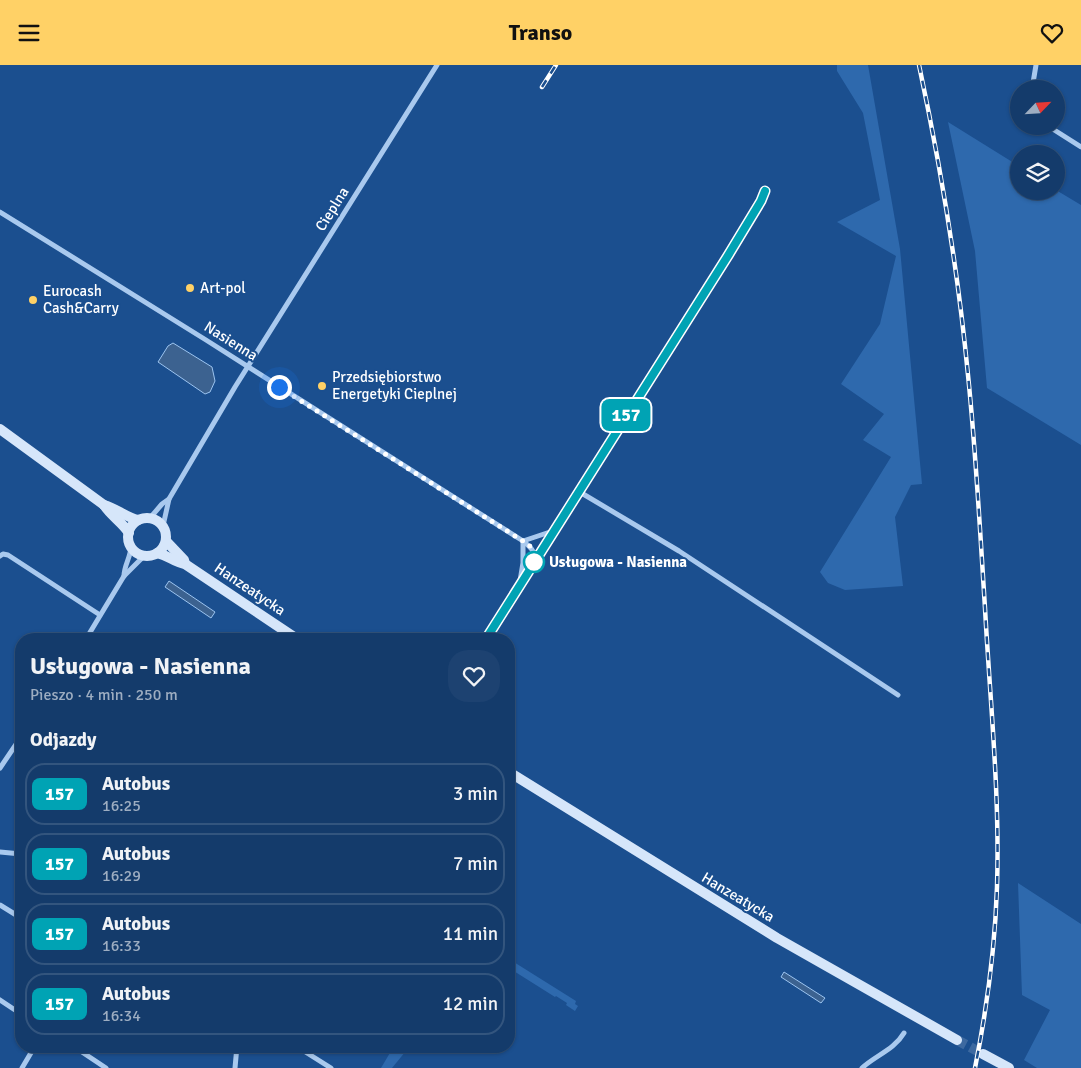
<!DOCTYPE html>
<html lang="pl">
<meta charset="utf-8">
<style>
body{margin:0;font-family:Signika,sans-serif;background:#1d4271;color:#f1f3f6;height:100vh;display:flex;flex-direction:column;font-size:19px;white-space:nowrap}
*{box-sizing:border-box;margin:0}
p{font-size:16px;color:#9dadc1}
.icon{flex:none;width:28px;height:28px;fill:none;stroke:currentColor;stroke-width:2;stroke-linecap:round;stroke-linejoin:round}
.map{position:relative;flex:1;overflow:hidden}
.sheet{position:absolute;left:15px;top:568px;width:500px;height:420px;display:flex;flex-direction:column;background:#143b6b;border-radius:20px;box-shadow:0 1px 4px #0004,0 0 0 1px #33557e}
.sheet>*{flex:none}
.badge{padding:0 10px;border-radius:8px;font-size:18px;line-height:32px}
.needle{width:32px;rotate:65deg}
.fabs{position:absolute;left:1010px;top:15px;display:grid;gap:10px}
.fabs a{display:grid;place-items:center;width:55px;height:55px;border-radius:50%;background:#143b6b;box-shadow:0 1px 4px #0004,0 0 0 1px #33557e;font-size:25px}
.you{position:absolute;width:25px;height:25px;margin:-12px;border:4px solid #fff;border-radius:50%;background:#1a73e8;box-shadow:0 0 0 8px #1a73e833}
.map>.badge{position:absolute;translate:-50% -50%;box-shadow:0 0 0 2px #fff}
h2{padding:0 15px;font-size:19px;line-height:45px}
.round{display:grid;place-items:center;flex:none;width:52px;height:52px;border-radius:20px;background:#1d4271}
.headline{display:flex;align-items:center;justify-content:space-between;height:85px;padding:0 15px}
h1{font-size:24px;font-weight:700;line-height:38px}
ul{padding:0;list-style:none}
li{display:flex;align-items:center;gap:15px;height:62px;margin:0 10px 8px;padding:0 5px;border:2px solid #33557e;border-radius:20px}
li div{flex:1}
li b{display:block;font-size:19px}
li em{font-style:normal}
li .badge{min-width:55px;font-weight:700;text-align:center}
header{display:flex;justify-content:space-between;align-items:center;height:65px;padding:0 15px;background:#ffd166;color:#111;font-size:22px;font-weight:700}
.map>svg:first-child{display:block}
</style>
<header><svg class="icon" aria-label="menu" viewBox="0 0 24 24"><path d="M4 6h16M4 12h16M4 18h16"/></svg>Transo<svg class="icon" aria-label="heart" viewBox="0 0 24 24"><path d="M12 20l-8-8c-3-5 5-10 8-4 3-6 11-1 8 4z"/></svg></header>
<div class="map">
<svg width="1081" height="1003" viewBox="0 0 1081 1003">
<rect width="100%" height="100%" fill="#1b4f8f"/>
<g fill="#2e69ad">
<path d="M 837,0 L 868,0 L 900,184 L 922,419 L 911,420 L 895,452 L 903,521 L 845,525 L 828,518 L 820,507 L 891,392 L 863,375 L 884,349 L 841,319 L 880,259 L 896,191 L 837,157 L 880,135 L 863,48 L 837,6 Z"/>
<path d="M 948,57 L 1019,101 L 1019,126 L 1056,126 L 1056,125 L 1081,140 L 1081,380 L 987,323 L 975,186 Z"/>
<path d="M 1018,818 L 1081,859 L 1081,1003 L 1037,1003 L 1024,995 L 1050,945 L 1022,930 Z"/>
<path d="M 509,894 L 576,936 L 575,939 L 578,941 L 575,946 L 566,940 L 567,938 L 556,931 L 555,932 L 509,903 Z"/>
<path d="M 394,981 L 410,981 L 392,1003 L 381,1003 Z"/>
</g>
<g fill="#3c6290" stroke="#9cc4f0">
<path d="M 173,278 L 212,302 L 215,316 L 210,327 L 205,329 L 158,297 L 168,281 Z"/>
<path d="M 169,516 L 215,547 L 211,553 L 165,522 Z"/>
<path d="M 784,907 L 825,933 L 821,938 L 781,912 Z"/>
</g>
<g fill="none" stroke-linecap="round" stroke-linejoin="round">
<path stroke="#3d69a0" stroke-width="10" stroke-dasharray="10 5" stroke-linecap="butt" d="M 957,975 L 983,989"/>
<g stroke="#a9c9ee" stroke-width="5">
<path d="M 1032,24 L 1036,0"/>
<path d="M 1048,61 L 1081,82"/>
<path d="M 0,147 L 206,275 L 523,476 C 530,482 534,485 536,494"/>
<path d="M 578,426 L 679,486 L 898,630"/>
<path d="M 150,453 L 162,439 L 169,434 L 235,322 L 437,0"/>
<path d="M 163,461 L 169,434"/>
<path d="M 523,476 L 553,466"/>
<path d="M 0,491 L 3,489 L 8,490 L 100,550"/>
<path d="M 124,511 C 124,500 131,492 131,481"/>
<path d="M 520,516 L 523,498 L 523,476"/>
<path d="M 86,574 L 124,511 L 145,490"/>
<path d="M 486,574 L 729,189 L 761,136 L 765,126"/>
<path d="M 0,703 L 21,672"/>
<path d="M 0,787 L 21,789"/>
<path d="M 0,840 L 21,853"/>
<path d="M 0,935 L 21,949"/>
<path d="M 73,981 L 106,1003"/>
<path d="M 106,981 L 107,983"/>
<path d="M 296,981 L 331,1003"/>
<path d="M 22,1003 L 35,981"/>
<path d="M 235,1003 L 237,981"/>
<path d="M 862,1003 C 876,990 894,985 904,968"/>
</g>
<g stroke="#d6e6fa" stroke-width="10">
<path d="M 0,364 L 104,440 C 116,443 125,452 138,455"/>
<path d="M 104,440 C 111,451 122,457 129,468"/>
<circle cx="147" cy="472" r="19"/>
<path d="M 166,476 L 184,495 L 185,499"/>
<path d="M 157,488 C 168,490 175,498 185,499 L 297,574"/>
<path d="M 509,707 L 777,873 L 957,975"/>
<path d="M 983,989 L 1009,1003"/>
</g>
<defs>
<g id="rail">
<path d="M 919,0 C 941,103 958,206 968,310 C 976,388 980,466 985,543 C 990,636 1000,729 997,822 C 995,883 987,943 975,1003"/>
<path d="M 542,22 L 556,0"/>
</g>
</defs>
<use href="#rail" stroke="#fff" stroke-width="4.5"/>
<use href="#rail" stroke="#1b4f8f" stroke-width="2.5" stroke-dasharray="8" stroke-linecap="butt"/>
</g>
<g fill="none" stroke-linecap="round" stroke-linejoin="round">
<defs>
<path id="line" d="M 486,574 L 729,189 L 761,136 L 765,126"/>
</defs>
<use href="#line" stroke="#fff" stroke-width="11"/>
<use href="#line" stroke="#00a3b4" stroke-width="8"/>
<path stroke="#fff" stroke-width="5" stroke-dasharray="0 9" d="M 279,322 L 523,476 L 531,482 L 535,488 L 536,494 L 534,497"/>
</g>
<g fill="#ffd166" stroke="#1b4f8f" stroke-width="2">
<circle cx="190" cy="223" r="5"/>
<circle cx="33" cy="235" r="5"/>
<circle cx="322" cy="321" r="5"/>
</g>
<circle fill="#fff" stroke="#00a3b4" stroke-width="2.5" cx="534" cy="497" r="10"/>
<g text-anchor="middle" dominant-baseline="central" stroke-width="4" stroke-linejoin="round" paint-order="stroke">
<g font-size="15" fill="#fff" stroke="#1b4f8f">
<text transform="translate(332 144) rotate(-58)">Cieplna</text>
<text transform="translate(231 276) rotate(32)">Nasienna</text>
<text transform="translate(250 524) rotate(34)">Hanzeatycka</text>
<text transform="translate(738 832) rotate(31)">Hanzeatycka</text>
</g>
<g font-size="15" fill="#fff" stroke="#1b4f8f" text-anchor="start">
<text x="200" y="223">Art-pol</text>
<text x="43" y="226">Eurocash<tspan x="43" dy="17">Cash&amp;Carry</tspan></text>
<text x="332" y="312">Przedsiębiorstwo<tspan x="332" dy="17">Energetyki Cieplnej</tspan></text>
</g>
<g font-size="15" font-weight="bold" fill="#fff" stroke="#1b4f8f" text-anchor="start">
<text x="549" y="497">Usługowa - Nasienna</text>
</g>
</g>
</svg>
<div class="fabs">
<a><svg class="needle" viewBox="-14 -14 28 28"><path d="M0-13l5 13h-10z" fill="#e53935"/><path d="M0 13l5-13h-10z" fill="#9dadc1"/></svg></a>
<a><svg class="icon" aria-label="layers" viewBox="0 0 24 24"><path d="M12 4l9 5-9 5-9-5zM3 14l9 5 9-5"/></svg></a>
</div>
<div class="you" style="left:279px;top:322px"></div>
<b class="badge" style="left:626px;top:350px;background:#00a3b4;color:#fff">157</b>
<section class="sheet">
<div class="headline"><div><h1>Usługowa - Nasienna</h1><p>Pieszo · 4 min · 250 m</p></div><a class="round"><svg class="icon" aria-label="heart" viewBox="0 0 24 24"><path d="M12 20l-8-8c-3-5 5-10 8-4 3-6 11-1 8 4z"/></svg></a></div>
<h2>Odjazdy</h2>
<ul>
<li><span class="badge" style="background:#00a3b4;color:#fff">157</span><div><b>Autobus</b><p>16:25</p></div><em>3 min</em></li>
<li><span class="badge" style="background:#00a3b4;color:#fff">157</span><div><b>Autobus</b><p>16:29</p></div><em>7 min</em></li>
<li><span class="badge" style="background:#00a3b4;color:#fff">157</span><div><b>Autobus</b><p>16:33</p></div><em>11 min</em></li>
<li><span class="badge" style="background:#00a3b4;color:#fff">157</span><div><b>Autobus</b><p>16:34</p></div><em>12 min</em></li>
</ul>
</section>
</div>
